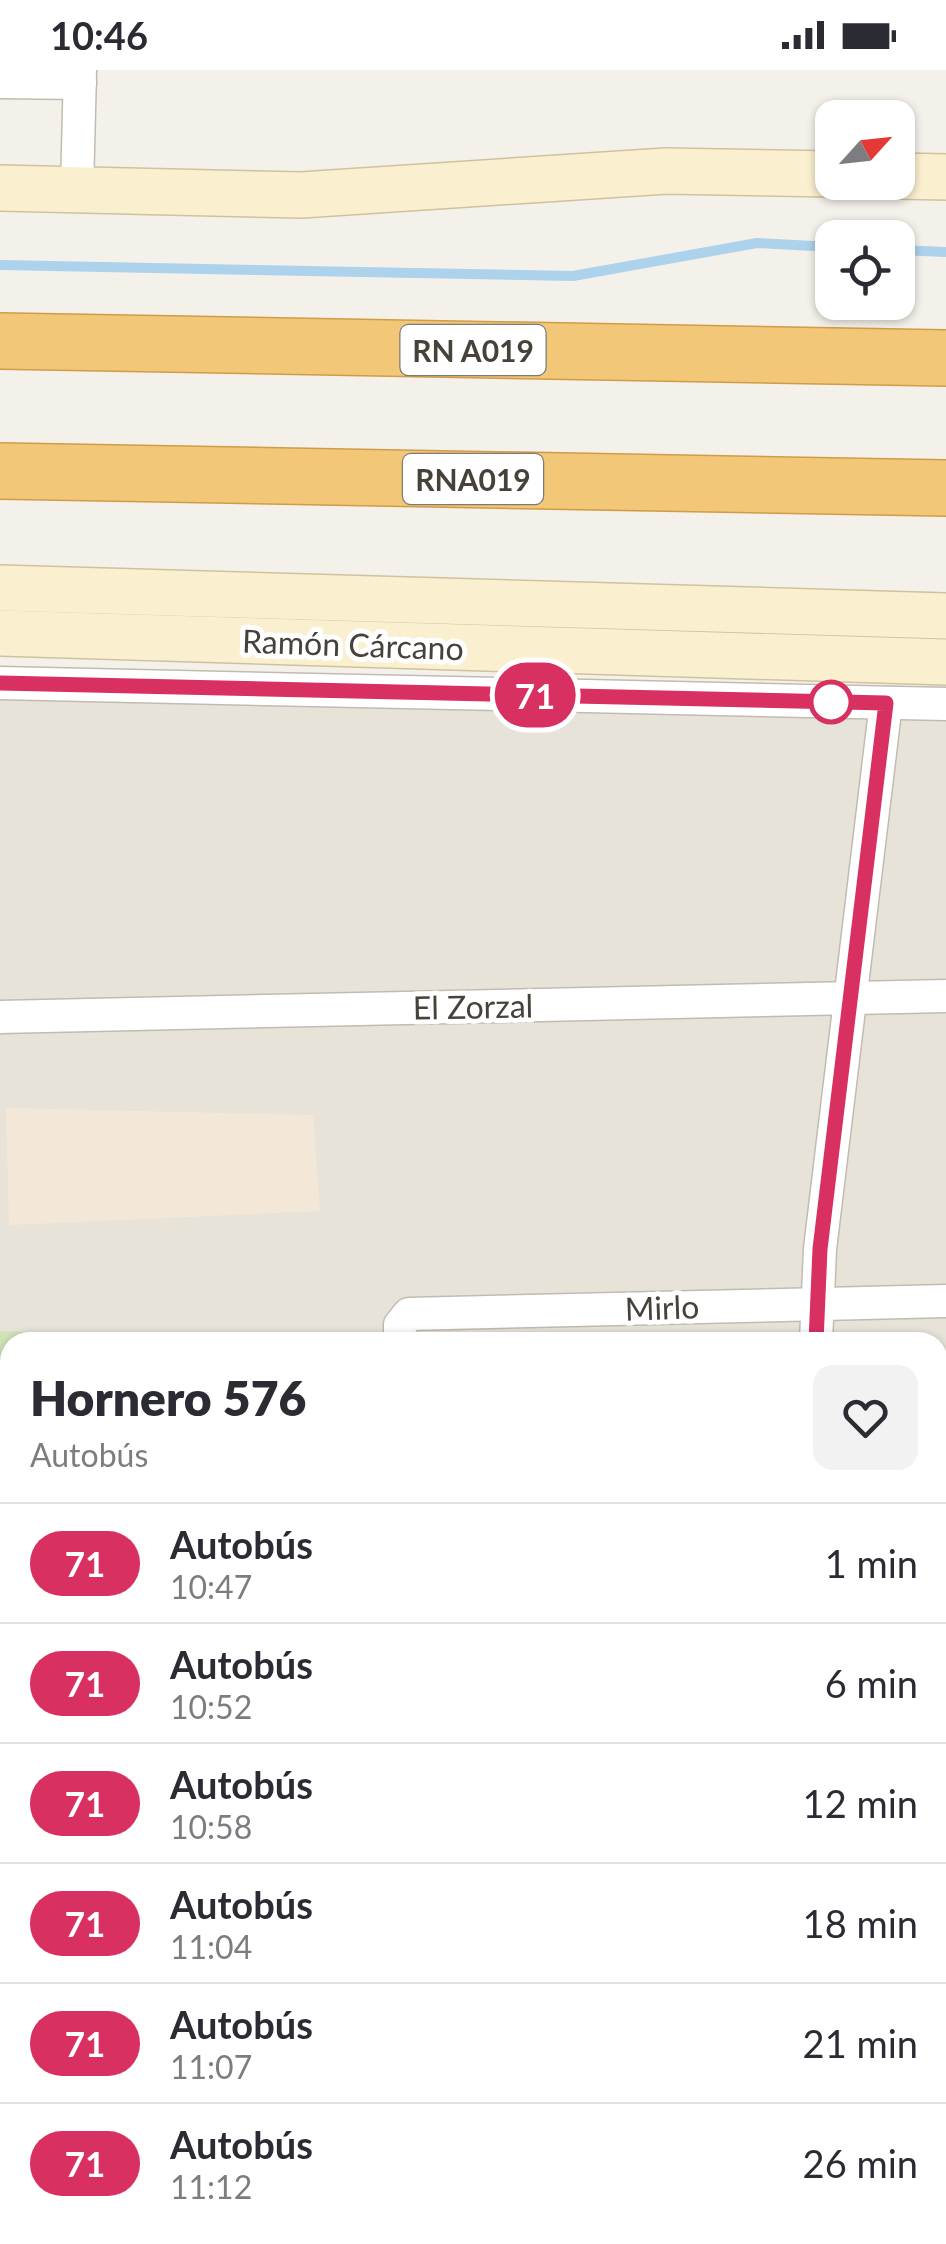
<!DOCTYPE html>
<html lang="es">
<meta charset="utf-8">
<style>
body{margin:0;font-family:Lato,sans-serif;background:#f2f2f3;color:#2b2b33;height:100vh;display:flex;flex-direction:column;font-size:38px;white-space:nowrap}
*{box-sizing:border-box;margin:0}
p{font-size:32px;color:#7c7c81}
.icon{flex:none;width:55px;height:55px;fill:none;stroke:currentColor;stroke-width:2;stroke-linecap:round;stroke-linejoin:round}
.map{position:relative;flex:1;overflow:hidden}
.sheet{position:absolute;left:0px;top:1262px;width:948px;height:912px;display:flex;flex-direction:column;background:#fff;border-radius:30px 30px 0 0;box-shadow:0 2px 8px #0004}
.sheet>*{flex:none}
.badge{padding:0 20px;border-radius:32px;font-size:35px;line-height:65px}
.needle{width:65px;rotate:63deg}
.controls{position:absolute;left:815px;top:30px;display:grid;gap:20px}
.controls a{display:grid;place-items:center;width:100px;height:100px;border-radius:20px;background:#fff;box-shadow:0 2px 8px #0004;font-size:50px}
.map>.badge{position:absolute;translate:-50% -50%;box-shadow:0 0 0 5px #fff}
.round{display:grid;place-items:center;flex:none;width:105px;height:105px;border-radius:20px;background:#f2f2f3}
.headline{display:flex;align-items:center;justify-content:space-between;height:170px;padding:0 30px}
h1{font-size:48px;font-weight:800;line-height:75px}
ul{padding:0;list-style:none}
li{display:flex;align-items:center;gap:30px;height:120px;padding:0 30px;border-top:2px solid #e1e1e2}
li div{flex:1}
li b{display:block;font-size:38px}
li em{font-style:normal}
li .badge{min-width:110px;font-weight:700;text-align:center}
.status{display:flex;justify-content:space-between;align-items:center;height:70px;padding:0 50px;background:#fff;direction:ltr}
.status svg{height:28px;fill:currentColor}
.map>svg:first-child{display:block}
</style>
<div class="status"><b>10:46</b><svg viewBox="0 0 49 12"><path d="M0 12V9h3v3zM5 12V6h3v6zM10 12V3h3v9zM15 12V0h3v12zM26 1h20v11H26zM47 4h2v5h-2z"/></svg></div>
<div class="map">
<svg width="946" height="2174" viewBox="0 0 946 2174">
<rect width="100%" height="100%" fill="#f4f1ea"/>
<path fill="#e7e3d9" fill-rule="evenodd" d="M 0,620 L 946,634 L 946,2174 L 0,2174 ZM 10,1272 L 938,1272 L 938,2165 L 10,2165 Z"/>
<path fill="#f3e7d8" d="M 6,1038 L 313,1045 L 320,1141 L 9,1155 Z"/>
<path fill="#d0e4b7" d="M 0,1261 L 128,1265 L 128,1272 L 10,1272 L 10,1437 L 0,1438 Z"/>
<g fill="none" stroke-linecap="round" stroke-linejoin="round">
<g stroke="#add2eb" stroke-width="10">
<path d="M 898,180 L 946,182"/>
<path d="M 0,195 L 573,206 L 757,173 L 832,177"/>
</g>
</g>
<g fill="#d5cdc1">
<path d="M 263,2165 L 395,2165 L 396,2174 L 264,2174 Z"/>
<path d="M 461,2165 L 593,2165 L 594,2174 L 541,2174 L 541,2169 L 514,2171 L 514,2174 L 461,2174 Z"/>
</g>
<g fill="none" stroke-linecap="round" stroke-linejoin="round">
<defs>
<g id="street">
<path d="M 0,12 L 80,13"/>
<path d="M 77,120 L 80,0"/>
<path d="M 0,613 L 946,634"/>
<path d="M 0,947 L 946,926"/>
<path d="M 400,1272 L 400,1255 L 409,1244 L 946,1231"/>
<path d="M 816,1272 L 820,1179 L 886,633"/>
<path d="M 938,1302 L 946,1302"/>
<path d="M 938,1630 L 946,1630"/>
<path d="M 0,1652 L 10,1652"/>
<path d="M 938,1970 L 946,1970"/>
<path d="M 0,1983 L 10,1983"/>
<path d="M 107,2165 L 108,2174"/>
<path d="M 194,2165 L 195,2174"/>
<path d="M 647,2165 L 648,2174"/>
<path d="M 833,2165 L 834,2174"/>
</g>
<g id="secondary">
<path d="M 898,106 L 946,107"/>
<path d="M 0,118 L 301,125 L 666,101 L 832,104"/>
<path d="M 0,518 L 946,546"/>
<path d="M 0,563 L 946,592"/>
</g>
<g id="highway">
<path d="M 0,271 L 946,288"/>
<path d="M 0,401 L 946,418"/>
</g>
</defs>
<use href="#street" stroke="#c2bbb1" stroke-width="35"/>
<use href="#secondary" stroke="#cfc29e" stroke-width="48"/>
<use href="#highway" stroke="#d19c48" stroke-width="58"/>
<g stroke="#bfb4a0" stroke-width="6" stroke-dasharray="5 5" stroke-linecap="butt">
<path d="M 429,2165 L 430,2174"/>
<path d="M 528,2170 L 528,2174"/>
</g>
<use href="#street" stroke="#fff" stroke-width="32"/>
<use href="#secondary" stroke="#faefce" stroke-width="45"/>
<use href="#highway" stroke="#f2c777" stroke-width="55"/>
</g>
<g fill="none" stroke-linecap="round" stroke-linejoin="round">
<defs>
<path id="line" d="M 0,613 L 886,633 L 820,1179 L 816,1272"/>
</defs>
<use href="#line" stroke="#fff" stroke-width="22"/>
<use href="#line" stroke="#d93062" stroke-width="15"/>
</g>
<circle fill="#fff" stroke="#d93062" stroke-width="5" cx="831" cy="632" r="20"/>
<g text-anchor="middle" dominant-baseline="central" stroke-width="10" stroke-linejoin="round" paint-order="stroke">
<g fill="#fff" stroke="#7e7b74" stroke-width="2.5">
<rect x="400.5" y="255" width="145" height="50" rx="8"/>
<rect x="403" y="384" width="140" height="50" rx="8"/>
</g>
<g font-size="30" font-weight="bold" fill="#474239">
<text x="473" y="280">RN A019</text>
<text x="473" y="409">RNA019</text>
</g>
<g font-size="32" fill="#474239" stroke="#fff">
<text transform="translate(353 574) rotate(2)">Ramón Cárcano</text>
<text transform="translate(473 936) rotate(-1)">El Zorzal</text>
<text transform="translate(662 1237) rotate(-2)">Mirlo</text>
</g>
</g>
</svg>
<div class="controls">
<a><svg class="needle" viewBox="-14 -14 28 28"><path d="M0-13l5 13h-10z" fill="#e53935"/><path d="M0 13l5-13h-10z" fill="#7c7c81"/></svg></a>
<a><svg class="icon" aria-label="locate" viewBox="0 0 24 24"><circle cx="12" cy="12" r="6"/><path d="M12 2v4M12 18v4M2 12h4M18 12h4"/></svg></a>
</div>
<b class="badge" style="left:535px;top:625px;background:#d93062;color:#fff">71</b>
<section class="sheet">
<div class="headline"><div><h1>Hornero 576</h1><p>Autobús</p></div><a class="round"><svg class="icon" aria-label="heart" viewBox="0 0 24 24"><path d="M12 20l-8-8c-3-5 5-10 8-4 3-6 11-1 8 4z"/></svg></a></div>
<ul>
<li><span class="badge" style="background:#d93062;color:#fff">71</span><div><b>Autobús</b><p>10:47</p></div><em>1 min</em></li>
<li><span class="badge" style="background:#d93062;color:#fff">71</span><div><b>Autobús</b><p>10:52</p></div><em>6 min</em></li>
<li><span class="badge" style="background:#d93062;color:#fff">71</span><div><b>Autobús</b><p>10:58</p></div><em>12 min</em></li>
<li><span class="badge" style="background:#d93062;color:#fff">71</span><div><b>Autobús</b><p>11:04</p></div><em>18 min</em></li>
<li><span class="badge" style="background:#d93062;color:#fff">71</span><div><b>Autobús</b><p>11:07</p></div><em>21 min</em></li>
<li><span class="badge" style="background:#d93062;color:#fff">71</span><div><b>Autobús</b><p>11:12</p></div><em>26 min</em></li>
</ul>
</section>
</div>
